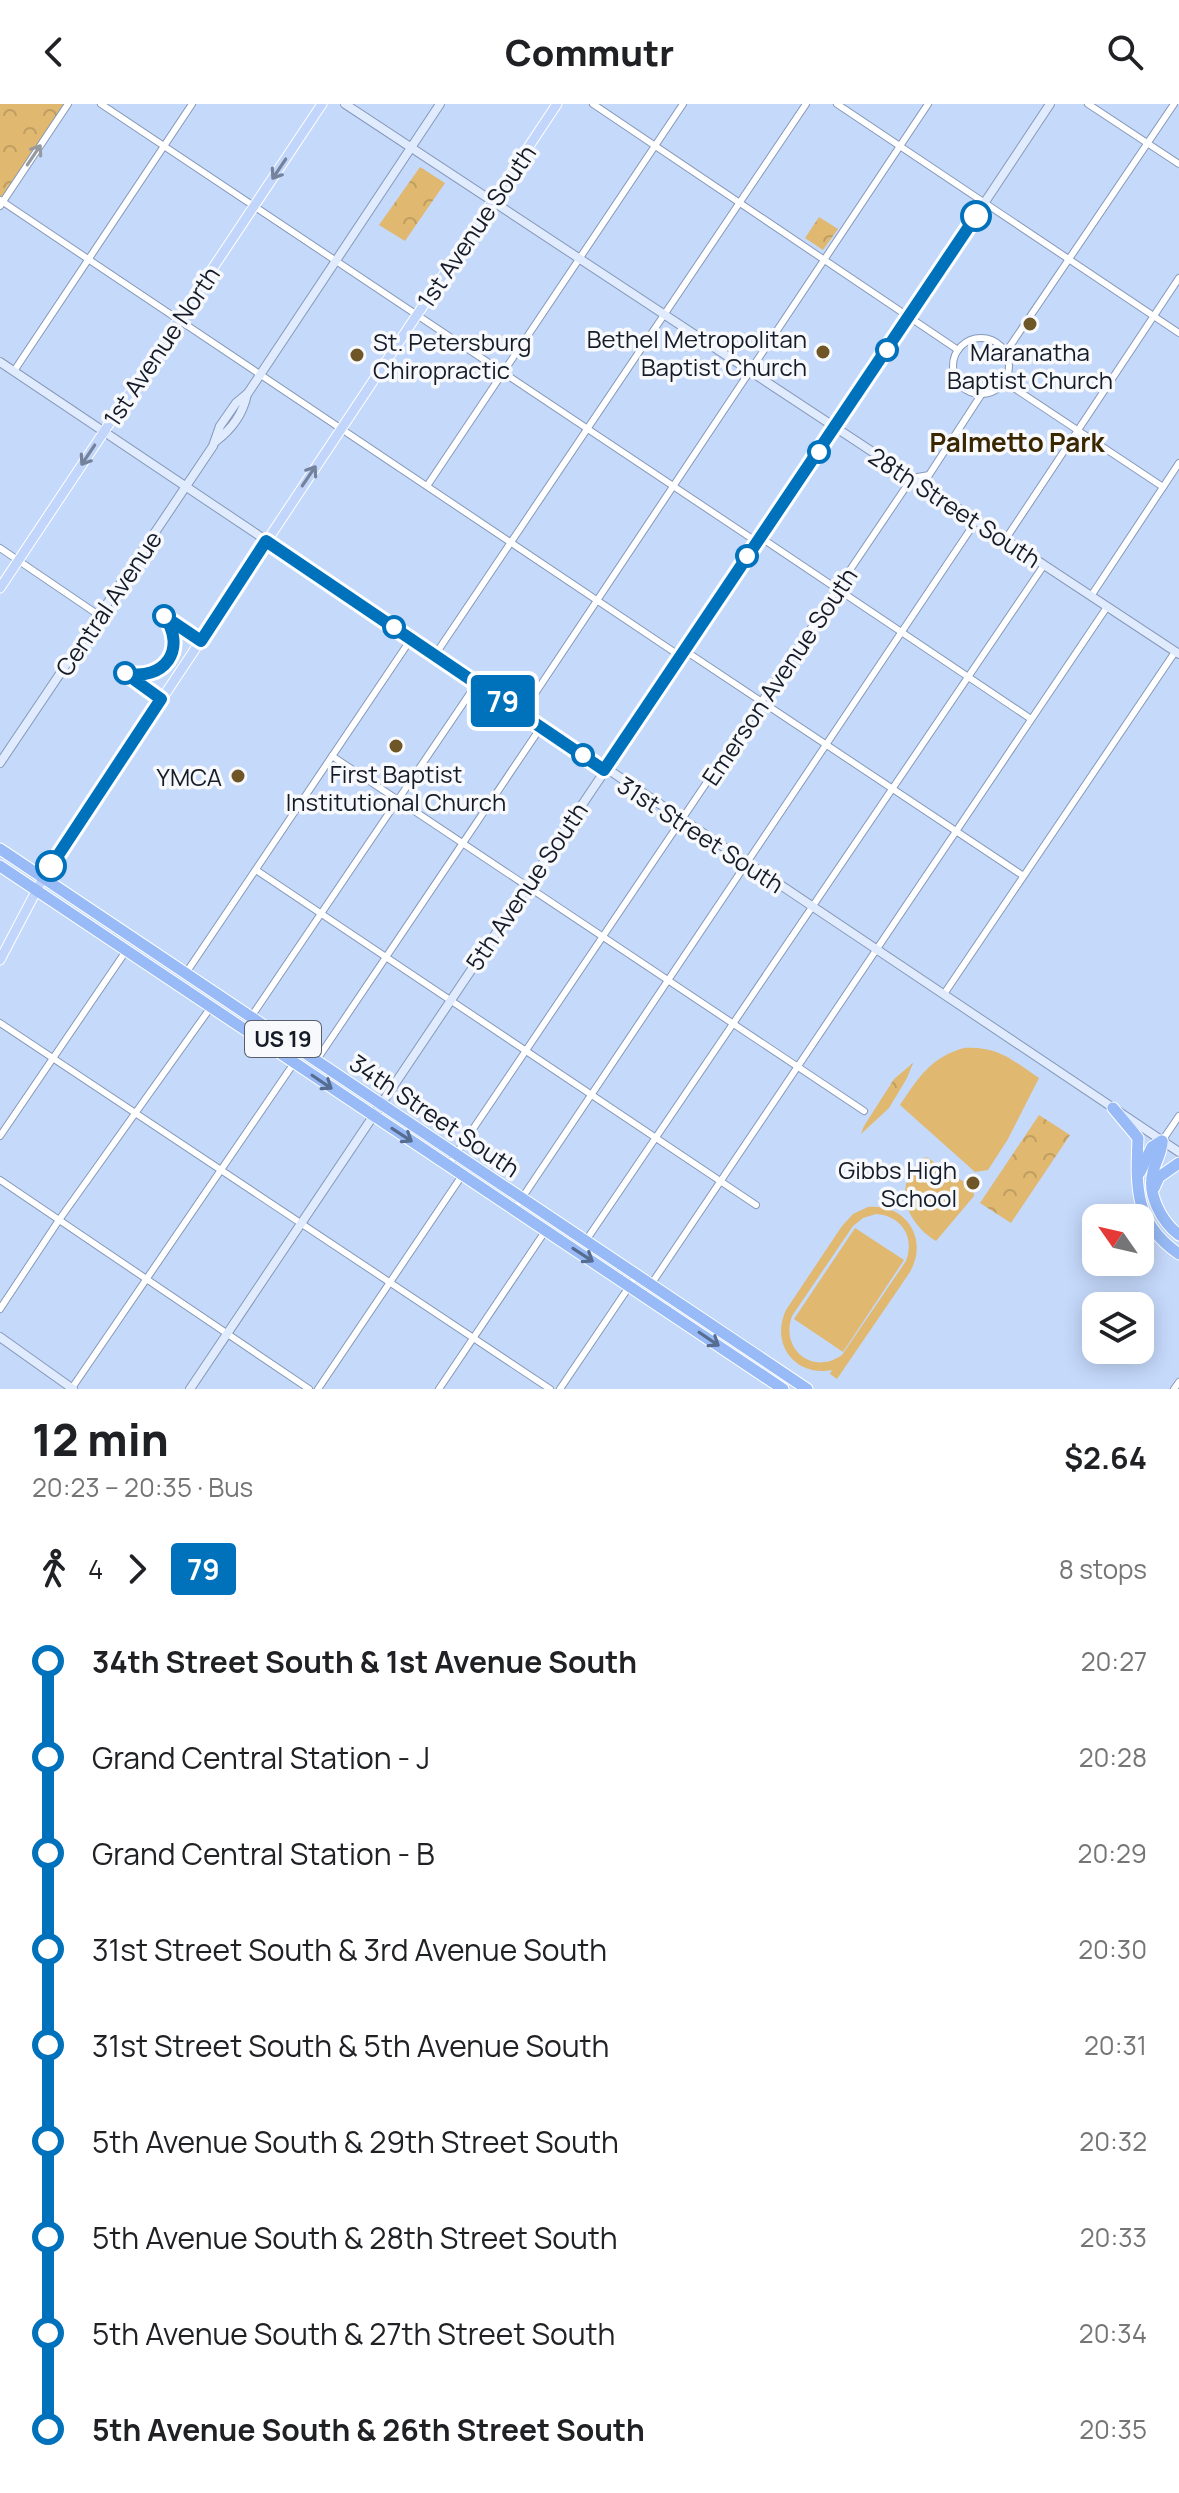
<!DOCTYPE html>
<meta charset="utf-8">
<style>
body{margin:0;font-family:Manrope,sans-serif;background:#f2f2f2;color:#202124;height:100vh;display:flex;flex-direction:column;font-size:30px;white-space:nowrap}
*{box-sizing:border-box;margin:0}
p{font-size:26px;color:#757577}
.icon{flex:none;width:44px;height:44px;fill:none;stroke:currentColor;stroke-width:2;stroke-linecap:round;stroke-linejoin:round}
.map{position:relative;height:1285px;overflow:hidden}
.panel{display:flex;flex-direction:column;background:#fff;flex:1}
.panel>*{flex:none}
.badge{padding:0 16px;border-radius:6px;font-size:28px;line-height:52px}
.needle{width:52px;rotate:304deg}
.tools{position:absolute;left:1082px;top:1100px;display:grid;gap:16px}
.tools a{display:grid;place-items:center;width:72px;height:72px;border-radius:16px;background:#fff;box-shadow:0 4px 20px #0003;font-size:40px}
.map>.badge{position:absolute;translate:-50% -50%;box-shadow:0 0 0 4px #fff}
.legs{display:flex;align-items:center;gap:12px;height:88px;padding:0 32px;font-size:26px}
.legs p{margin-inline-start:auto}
.headline{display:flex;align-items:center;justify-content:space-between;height:136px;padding:0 32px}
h1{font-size:44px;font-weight:800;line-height:60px}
ul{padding:0 32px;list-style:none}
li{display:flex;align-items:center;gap:28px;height:96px;font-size:30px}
li i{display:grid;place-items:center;width:12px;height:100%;margin:0 10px;background:currentColor}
li i::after{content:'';width:20px;height:20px;margin:-10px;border:6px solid;border-radius:50%;background:#fff}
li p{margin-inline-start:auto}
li:first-child i{background:linear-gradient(#0000 50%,currentColor 0)}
li:last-child i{background:linear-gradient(currentColor 50%,#0000 0)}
header{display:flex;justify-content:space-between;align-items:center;height:104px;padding:0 32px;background:#fff;font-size:36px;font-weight:800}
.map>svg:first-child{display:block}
</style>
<header><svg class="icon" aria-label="back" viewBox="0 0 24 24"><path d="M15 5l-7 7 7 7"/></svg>Commutr<svg class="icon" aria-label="search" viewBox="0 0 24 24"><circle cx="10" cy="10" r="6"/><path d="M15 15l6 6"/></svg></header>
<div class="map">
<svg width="1179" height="1285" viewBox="0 0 1179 1285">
<defs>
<pattern id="park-crowns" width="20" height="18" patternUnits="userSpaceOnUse" patternTransform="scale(2)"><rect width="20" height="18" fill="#e0b870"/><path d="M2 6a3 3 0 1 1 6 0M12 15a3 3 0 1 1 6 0" fill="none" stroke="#bf9e61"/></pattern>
</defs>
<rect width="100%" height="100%" fill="#c5d9fb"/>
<g fill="#e0b870" fill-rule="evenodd">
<path d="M 964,944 C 998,942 1012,956 1039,974 L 1008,1035 L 988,1066 L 975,1068 L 900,1001 C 918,974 931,953 964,944 Z"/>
<path d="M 926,1053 L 973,1084 L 974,1092 L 936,1137 C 904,1118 891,1077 926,1053 Z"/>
<path d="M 868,1103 C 906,1099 929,1135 910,1168 L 837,1275 L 830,1270 L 832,1266 C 795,1273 770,1240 786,1206 L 842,1122 L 853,1110 ZM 876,1110 C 902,1112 915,1133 906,1157 L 842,1251 C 812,1272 780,1245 792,1212 L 853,1122 L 863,1114 Z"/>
<path d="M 855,1124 L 904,1156 L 843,1248 L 794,1215 Z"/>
</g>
<g fill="url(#park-crowns)">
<path d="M 0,0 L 65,0 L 3,92 L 0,92 Z"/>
<path d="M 420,63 L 445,79 L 405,137 L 379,121 Z"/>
<path d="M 819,113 L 838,125 L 823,146 L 805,134 Z"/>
<path d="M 913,959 L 907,974 L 889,1004 L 861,1030 L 864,1022 L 894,975 Z"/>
<path d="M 1039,1011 L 1070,1031 L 1011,1119 L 980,1099 Z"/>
</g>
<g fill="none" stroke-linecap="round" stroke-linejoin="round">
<defs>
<g id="street">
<path d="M 101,0 L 757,438"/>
<path d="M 593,0 L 958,246"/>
<path d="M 837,0 L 1179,229"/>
<path d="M 1088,0 L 1179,60"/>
<path d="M 0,96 L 680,552"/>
<path d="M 0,102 L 68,0"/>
<circle cx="981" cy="262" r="28"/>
<path d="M 1006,248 L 1174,0"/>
<path d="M 14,267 L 192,0"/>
<path d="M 1005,278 L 1163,383"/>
<path d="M 427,382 L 683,0"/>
<path d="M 760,433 L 1031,615"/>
<path d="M 1005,436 L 1179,174"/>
<path d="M 0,444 L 100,512"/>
<path d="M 1091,492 L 1179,359"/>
<path d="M 684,546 L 1022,771"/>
<path d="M 435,551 L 806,0"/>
<path d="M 522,609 L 928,0"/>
<path d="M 332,652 L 864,1007"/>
<path d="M 256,766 L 756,1101"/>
<path d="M 186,869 L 411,535"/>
<path d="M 944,890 L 1175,548"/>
<path d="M 251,913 L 477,579"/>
<path d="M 0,919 L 550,1285"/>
<path d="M 316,957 L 541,623"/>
<path d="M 0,1032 L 126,847"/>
<path d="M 1162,1037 L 1179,1012"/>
<path d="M 448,1062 L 912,374 L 929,371 L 981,291"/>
<path d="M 0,1076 L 309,1285"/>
<path d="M 514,1106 L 976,417"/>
<path d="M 585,1138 L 1044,461"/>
<path d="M 650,1182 L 1107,503"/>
<path d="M 0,1205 L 59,1116 L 211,903"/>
<path d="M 72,1284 L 294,959"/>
<path d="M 318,1285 L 463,1070"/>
<path d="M 439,1285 L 546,1126"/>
<path d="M 560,1285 L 637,1171"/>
<path d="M 1174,1285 L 1179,1278"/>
</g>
<g id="secondary">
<path d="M 345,0 L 1179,550"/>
<path d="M 0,258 L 1179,1048"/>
<path d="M 216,337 C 232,325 243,310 247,290"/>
<path d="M 0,659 L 213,342 L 220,322 L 236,299 L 248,289 L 440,0"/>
<path d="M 0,1233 L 73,1285"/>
<path d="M 190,1285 L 835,324 L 1050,0"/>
</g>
<g id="primary">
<path d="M 0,484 L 322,0"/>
<path d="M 0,856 L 43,774 L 557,0"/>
</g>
<g id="highway">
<path d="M 0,745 L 807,1285"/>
<path d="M 0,762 L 783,1285"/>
<path d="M 1113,1004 L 1138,1034 C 1136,1083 1134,1119 1179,1150"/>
<path d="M 1162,1037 C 1162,1049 1156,1056 1153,1068 C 1147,1090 1161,1117 1179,1131"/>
<path d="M 1140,1068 L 1152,1043 L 1162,1037"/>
<path d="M 1154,1084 L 1159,1073 L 1179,1059"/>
</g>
</defs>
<use href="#street" stroke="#8699b9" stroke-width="8"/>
<use href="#secondary" stroke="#8699b9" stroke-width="10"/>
<use href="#primary" stroke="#fff" stroke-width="11"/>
<use href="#highway" stroke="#fff" stroke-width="13"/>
<use href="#street" stroke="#fff" stroke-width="6"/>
<use href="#secondary" stroke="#e0ebfd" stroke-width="8"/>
<use href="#primary" stroke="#c1d6fa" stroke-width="9"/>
<use href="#highway" stroke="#98bbf7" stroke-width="11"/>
</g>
<defs><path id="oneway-shaft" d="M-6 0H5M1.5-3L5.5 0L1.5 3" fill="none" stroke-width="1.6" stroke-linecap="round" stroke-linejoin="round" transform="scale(2)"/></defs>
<use stroke="#96999e" href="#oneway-shaft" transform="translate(34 51) rotate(-56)"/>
<g stroke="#74829c">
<use href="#oneway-shaft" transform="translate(279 65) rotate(124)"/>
<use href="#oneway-shaft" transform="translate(88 351) rotate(124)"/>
<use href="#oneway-shaft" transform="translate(309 372) rotate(-56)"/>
</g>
<g stroke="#566c90">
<use href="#oneway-shaft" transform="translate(322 978) rotate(34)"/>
<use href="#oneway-shaft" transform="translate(402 1031) rotate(33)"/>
<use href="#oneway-shaft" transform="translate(583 1151) rotate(33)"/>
<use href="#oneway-shaft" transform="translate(709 1235) rotate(34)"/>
</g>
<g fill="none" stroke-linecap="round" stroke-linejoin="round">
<defs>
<path id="line-1" d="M 51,762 L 161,595 L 125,569 C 164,578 188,545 164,512 L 201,537 L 266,437 L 604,666 L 976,112"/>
</defs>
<use href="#line-1" stroke="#fff" stroke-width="18"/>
<use href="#line-1" stroke="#0072bc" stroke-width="12"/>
</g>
<g fill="#fff" stroke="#0072bc" stroke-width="4">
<circle cx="976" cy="112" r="14"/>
<circle cx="887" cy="246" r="10"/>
<circle cx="819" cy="348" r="10"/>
<circle cx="747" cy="452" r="10"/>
<circle cx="164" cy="512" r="10"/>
<circle cx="394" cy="523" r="10"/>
<circle cx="125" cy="569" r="10"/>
<circle cx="583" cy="651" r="10"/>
<circle cx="51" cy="762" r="14"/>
</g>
<g fill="#6f5627" stroke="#f7f9fd" stroke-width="3">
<circle cx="1030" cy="220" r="8"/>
<circle cx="823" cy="248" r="8"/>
<circle cx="357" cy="251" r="8"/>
<circle cx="396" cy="642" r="8"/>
<circle cx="238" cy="672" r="8"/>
<circle cx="973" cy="1079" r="8"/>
</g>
<g text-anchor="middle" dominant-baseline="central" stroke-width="7" stroke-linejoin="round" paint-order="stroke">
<rect fill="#f7f9fd" stroke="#595e68" stroke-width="2" x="245" y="917" width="76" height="36" rx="6"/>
<g font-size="22" font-weight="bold" fill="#151c28">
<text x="283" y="935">US 19</text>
</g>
<g font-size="24" fill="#151c28" stroke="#f7f9fd">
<text transform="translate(476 122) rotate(-56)">1st Avenue South</text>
<text transform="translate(161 242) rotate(-56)">1st Avenue North</text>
<text transform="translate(955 403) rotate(33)">28th Street South</text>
<text transform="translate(108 499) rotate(-56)">Central Avenue</text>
<text transform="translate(779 572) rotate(-56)">Emerson Avenue South</text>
<text transform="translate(701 730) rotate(33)">31st Street South</text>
<text transform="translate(526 782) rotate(-56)">5th Avenue South</text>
<text transform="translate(435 1011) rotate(34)">34th Street South</text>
</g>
<g font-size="24" fill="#151c28" stroke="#f7f9fd" text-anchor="end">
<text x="807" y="234">Bethel Metropolitan<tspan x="807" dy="28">Baptist Church</tspan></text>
<text x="373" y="237" text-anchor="start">St. Petersburg<tspan x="373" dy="28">Chiropractic</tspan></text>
<text x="1030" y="247" text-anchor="middle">Maranatha<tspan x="1030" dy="28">Baptist Church</tspan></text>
<text x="396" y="669" text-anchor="middle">First Baptist<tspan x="396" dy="28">Institutional Church</tspan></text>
<text x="222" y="672">YMCA</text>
<text x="957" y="1065">Gibbs High<tspan x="957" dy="28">School</tspan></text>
</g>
<g font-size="26" font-weight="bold" fill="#3a2700" stroke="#f7f9fd">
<text x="1017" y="338">Palmetto Park</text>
</g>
</g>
</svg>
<div class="tools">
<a><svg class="needle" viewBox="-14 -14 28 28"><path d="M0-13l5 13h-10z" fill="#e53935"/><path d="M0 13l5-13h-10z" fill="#757577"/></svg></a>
<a><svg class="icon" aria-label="layers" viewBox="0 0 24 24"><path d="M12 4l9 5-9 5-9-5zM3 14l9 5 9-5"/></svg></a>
</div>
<b class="badge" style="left:503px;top:597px;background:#0072bc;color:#fff">79</b>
</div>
<section class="panel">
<div class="headline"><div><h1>12 min</h1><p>20:23 – 20:35 · Bus</p></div><b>$2.64</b></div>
<div class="legs"><svg class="icon" aria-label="walk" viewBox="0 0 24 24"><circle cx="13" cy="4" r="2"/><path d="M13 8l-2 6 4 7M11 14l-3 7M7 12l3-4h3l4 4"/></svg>4<svg class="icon" aria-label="forward" viewBox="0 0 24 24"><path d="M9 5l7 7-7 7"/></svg><b class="badge" style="background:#0072bc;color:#fff">79</b><p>8 stops</p></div>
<ul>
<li><i style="color:#0072bc"></i><b>34th Street South &amp; 1st Avenue South</b><p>20:27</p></li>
<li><i style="color:#0072bc"></i><span>Grand Central Station - J</span><p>20:28</p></li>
<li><i style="color:#0072bc"></i><span>Grand Central Station - B</span><p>20:29</p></li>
<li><i style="color:#0072bc"></i><span>31st Street South &amp; 3rd Avenue South</span><p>20:30</p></li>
<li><i style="color:#0072bc"></i><span>31st Street South &amp; 5th Avenue South</span><p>20:31</p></li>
<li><i style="color:#0072bc"></i><span>5th Avenue South &amp; 29th Street South</span><p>20:32</p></li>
<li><i style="color:#0072bc"></i><span>5th Avenue South &amp; 28th Street South</span><p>20:33</p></li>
<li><i style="color:#0072bc"></i><span>5th Avenue South &amp; 27th Street South</span><p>20:34</p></li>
<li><i style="color:#0072bc"></i><b>5th Avenue South &amp; 26th Street South</b><p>20:35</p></li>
</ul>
</section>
